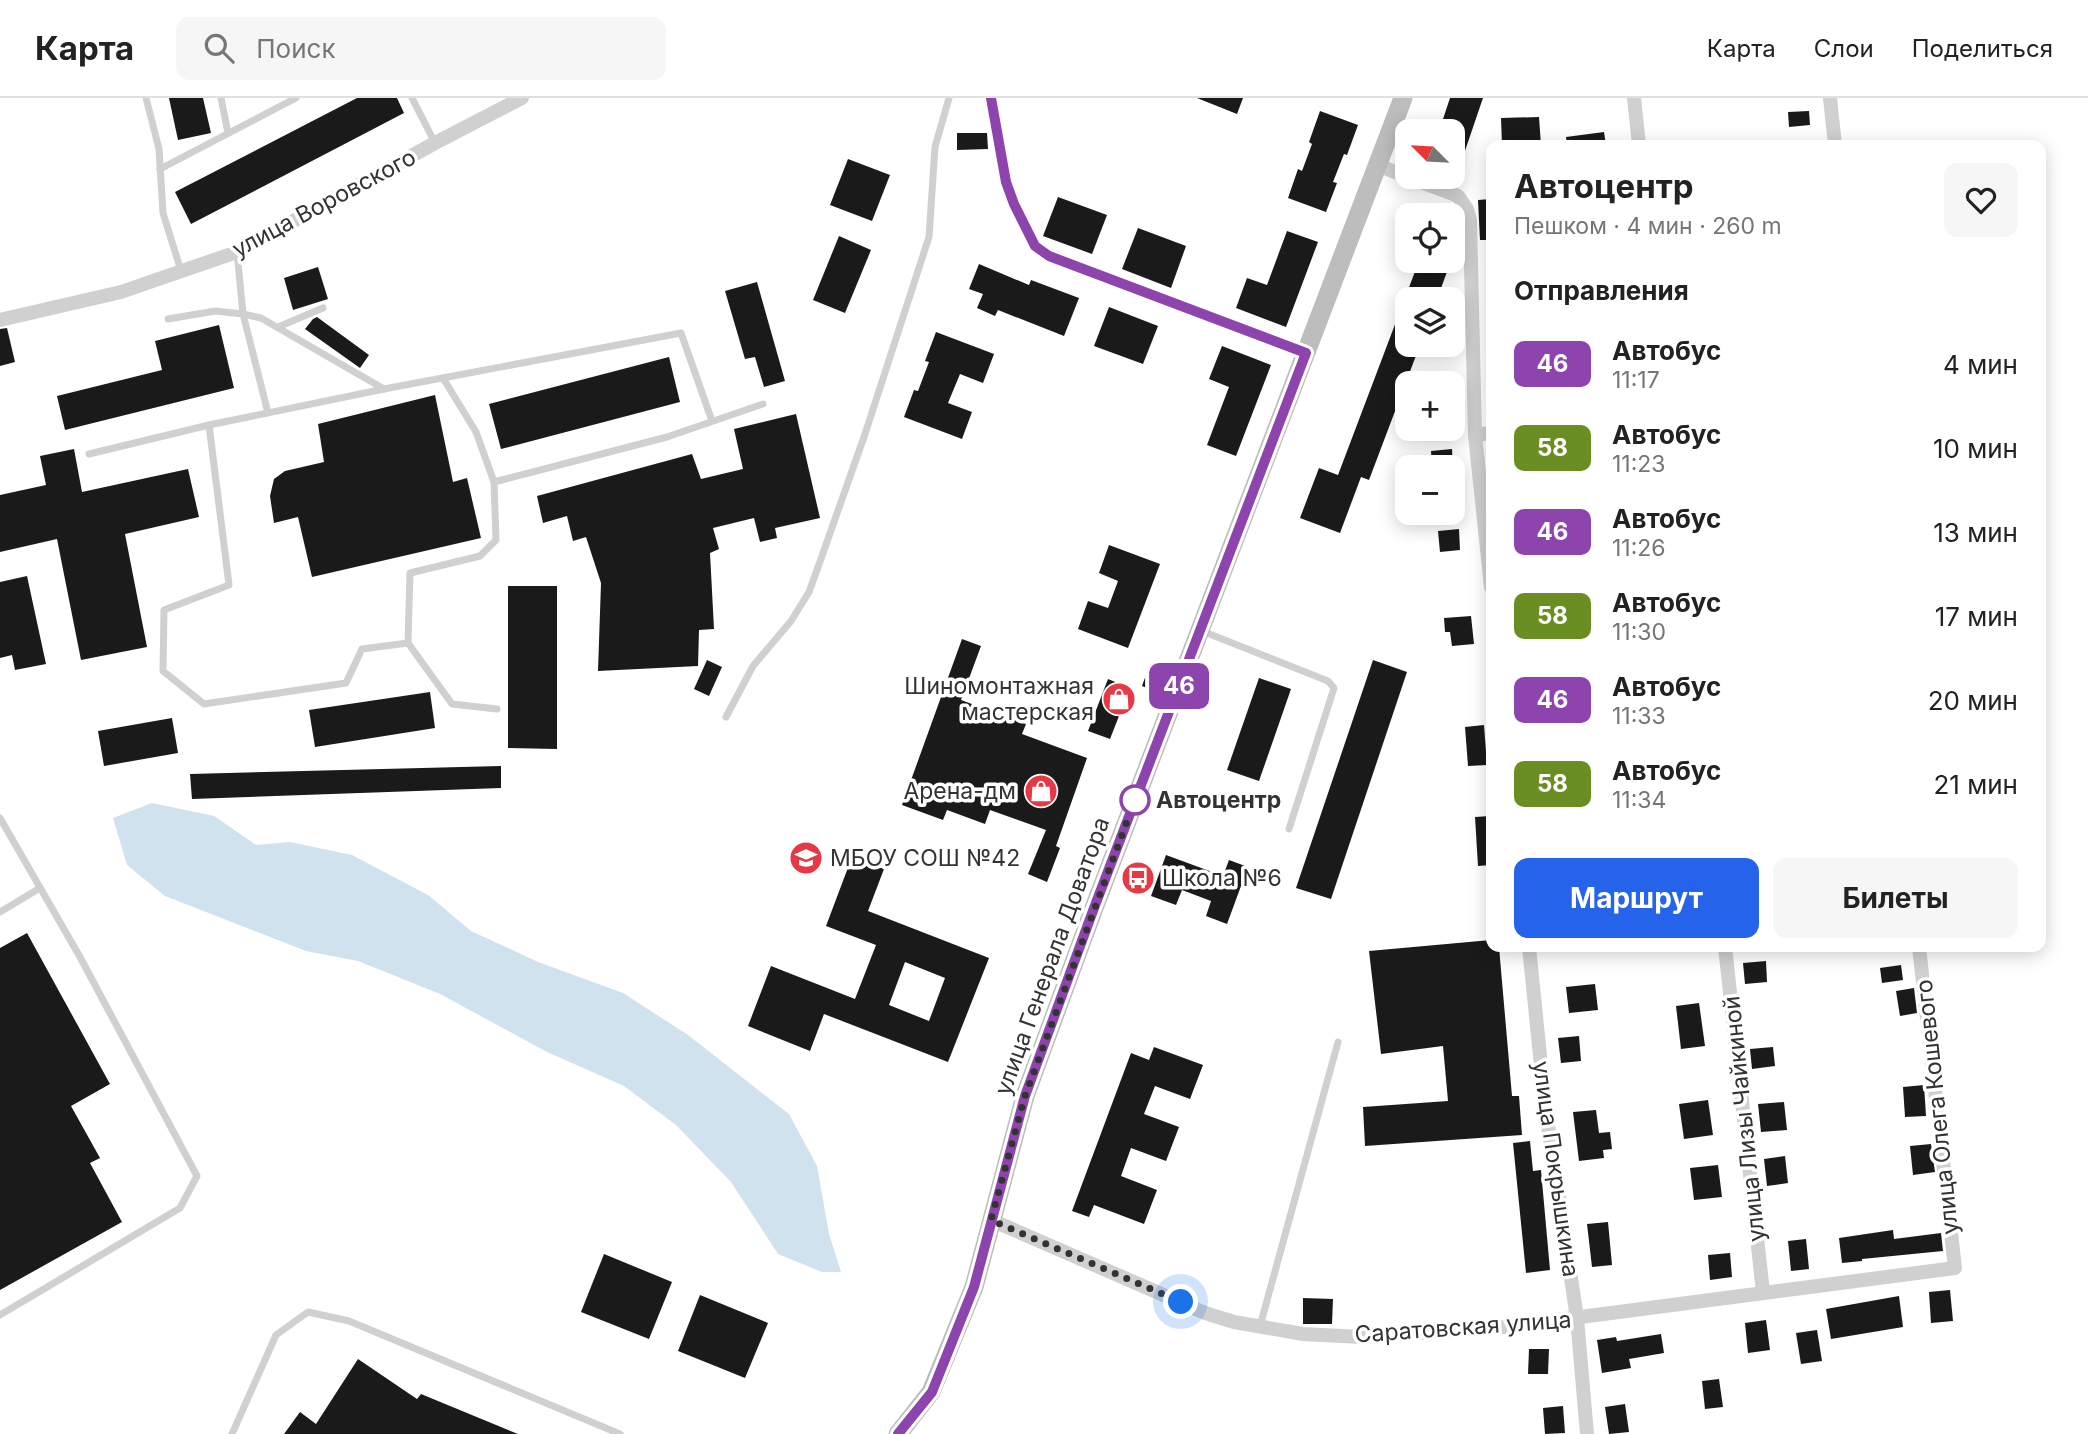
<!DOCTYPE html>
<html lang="ru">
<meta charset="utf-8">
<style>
body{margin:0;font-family:Inter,sans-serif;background:#f6f6f6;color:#222;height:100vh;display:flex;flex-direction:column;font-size:26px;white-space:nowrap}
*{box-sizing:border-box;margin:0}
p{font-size:23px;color:#767676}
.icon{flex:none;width:38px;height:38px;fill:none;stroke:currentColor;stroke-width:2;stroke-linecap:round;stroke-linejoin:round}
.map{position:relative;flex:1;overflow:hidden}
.side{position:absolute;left:1486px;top:42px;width:560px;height:812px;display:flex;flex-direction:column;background:#fff;border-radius:14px;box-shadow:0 4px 18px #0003}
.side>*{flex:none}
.badge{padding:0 14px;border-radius:10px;font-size:24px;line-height:46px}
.needle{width:46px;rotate:294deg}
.tools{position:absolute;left:1395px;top:21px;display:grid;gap:14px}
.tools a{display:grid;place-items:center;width:70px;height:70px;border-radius:14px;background:#fff;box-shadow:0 4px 18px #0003;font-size:35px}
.you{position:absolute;width:35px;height:35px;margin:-18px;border:5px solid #fff;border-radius:50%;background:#1a73e8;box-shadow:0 0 0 10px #1a73e833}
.map>.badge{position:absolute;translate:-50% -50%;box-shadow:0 0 0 4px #fff}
h2{padding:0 28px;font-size:26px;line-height:63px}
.round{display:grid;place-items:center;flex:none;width:74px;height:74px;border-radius:14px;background:#f6f6f6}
.overview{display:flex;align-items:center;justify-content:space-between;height:119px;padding:0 28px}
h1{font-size:33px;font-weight:700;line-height:52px}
.action{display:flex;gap:14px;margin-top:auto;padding:14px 28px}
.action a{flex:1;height:80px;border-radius:14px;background:#2563eb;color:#fff;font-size:28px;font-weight:700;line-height:80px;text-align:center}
.action a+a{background:#f6f6f6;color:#222}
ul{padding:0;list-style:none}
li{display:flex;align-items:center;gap:21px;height:84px;padding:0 28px}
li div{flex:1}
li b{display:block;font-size:26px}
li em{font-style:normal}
li .badge{min-width:77px;font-weight:700;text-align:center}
header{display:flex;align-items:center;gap:42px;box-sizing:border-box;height:98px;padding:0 35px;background:#fff;border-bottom:2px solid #e0e0e0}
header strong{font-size:33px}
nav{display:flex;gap:38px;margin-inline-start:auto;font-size:24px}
.search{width:490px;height:63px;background:#f6f6f6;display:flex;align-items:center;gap:18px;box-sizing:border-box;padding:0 24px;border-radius:14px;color:#767676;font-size:26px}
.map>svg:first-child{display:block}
</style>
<header>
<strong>Карта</strong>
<div class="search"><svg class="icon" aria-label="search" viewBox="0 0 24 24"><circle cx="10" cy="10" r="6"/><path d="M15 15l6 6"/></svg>Поиск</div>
<nav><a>Карта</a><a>Слои</a><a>Поделиться</a></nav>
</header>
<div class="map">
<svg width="2088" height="1336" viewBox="0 0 2088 1336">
<rect width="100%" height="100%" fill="#fff"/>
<path fill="#cfe2ee" d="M 152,705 L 214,718 L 256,747 L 290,744 L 352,757 L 428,797 L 471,833 L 538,864 L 623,895 L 688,937 L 789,1016 L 817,1068 L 829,1136 L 841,1174 L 822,1174 L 778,1156 L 731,1084 L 676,1027 L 624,988 L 547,954 L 440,896 L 358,863 L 306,853 L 165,798 L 127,767 L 113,720 Z"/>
<g fill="#1a1a1a" fill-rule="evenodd">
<path d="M 169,0 L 203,0 L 211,35 L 178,42 Z"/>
<path d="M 357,0 L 397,0 L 404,15 L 191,126 L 175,94 Z"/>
<path d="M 1197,0 L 1243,0 L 1237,16 Z"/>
<path d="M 1450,0 L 1483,0 L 1455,82 L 1452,82 L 1452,33 L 1439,33 Z"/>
<path d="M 1320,13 L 1358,27 L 1347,57 L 1344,56 L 1333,84 L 1337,85 L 1326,114 L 1288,100 L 1298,71 L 1302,73 L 1312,46 L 1309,44 Z"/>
<path d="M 1809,13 L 1810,27 L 1789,29 L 1788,14 Z"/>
<path d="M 1539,19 L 1541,47 L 1502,47 L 1501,20 Z"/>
<path d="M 1604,34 L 1606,47 L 1567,47 L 1566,39 Z"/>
<path d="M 957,35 L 987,35 L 988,51 L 957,52 Z"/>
<path d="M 848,61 L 890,77 L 872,123 L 830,107 Z"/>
<path d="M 1058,99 L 1107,117 L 1092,156 L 1043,138 Z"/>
<path d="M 1491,101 L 1491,142 L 1480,142 L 1478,102 Z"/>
<path d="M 1138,130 L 1186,148 L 1171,190 L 1122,171 Z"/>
<path d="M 1287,133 L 1318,144 L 1286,229 L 1236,210 L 1247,180 L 1267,187 Z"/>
<path d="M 839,138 L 871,152 L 845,215 L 813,202 Z"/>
<path d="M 1419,163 L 1451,163 L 1437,201 L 1407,201 L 1407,247 L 1420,247 L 1369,382 L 1361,379 L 1340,435 L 1300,420 L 1319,370 L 1338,377 Z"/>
<path d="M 979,166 L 1029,187 L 1031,182 L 1079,200 L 1064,238 L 998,212 L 995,218 L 977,210 L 983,196 L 969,191 Z"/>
<path d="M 318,169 L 328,201 L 293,212 L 284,180 Z"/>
<path d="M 757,184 L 785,283 L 764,289 L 755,259 L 745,261 L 725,193 Z"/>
<path d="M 1109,209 L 1158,228 L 1143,266 L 1094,248 Z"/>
<path d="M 317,219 L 369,257 L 360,270 L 305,231 L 313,221 Z"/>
<path d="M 219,227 L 234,290 L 65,332 L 57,298 L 162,272 L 155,243 Z"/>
<path d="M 7,230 L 15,264 L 0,268 L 0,231 Z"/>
<path d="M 936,234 L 994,256 L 983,285 L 960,276 L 948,305 L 972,314 L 962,341 L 904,319 L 914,292 L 918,293 L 929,264 L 925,263 Z"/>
<path d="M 1222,248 L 1271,267 L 1236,358 L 1207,347 L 1229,289 L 1209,281 Z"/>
<path d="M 669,259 L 680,304 L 501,351 L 489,306 Z"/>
<path d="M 435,297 L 453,384 L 467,380 L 481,440 L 312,479 L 298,419 L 274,425 L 270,398 L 274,381 L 285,373 L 324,364 L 318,326 Z"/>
<path d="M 796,316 L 820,420 L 775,430 L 777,440 L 760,444 L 754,420 L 713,430 L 719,451 L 710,455 L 714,531 L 699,532 L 698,568 L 598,573 L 601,485 L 586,439 L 573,443 L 567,418 L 543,425 L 537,398 L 692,356 L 701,381 L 743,371 L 734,331 Z"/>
<path d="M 74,351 L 82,394 L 188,371 L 199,419 L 125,436 L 147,549 L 81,562 L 57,441 L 0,454 L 0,397 L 46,387 L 40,358 Z"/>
<path d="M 1452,351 L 1453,369 L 1432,369 L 1431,353 Z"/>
<path d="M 1459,431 L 1460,452 L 1440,454 L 1438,433 Z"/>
<path d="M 1109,447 L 1160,466 L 1128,550 L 1078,531 L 1088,503 L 1108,510 L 1118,483 L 1099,475 Z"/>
<path d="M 27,478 L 46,566 L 15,572 L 12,557 L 0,560 L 0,484 Z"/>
<path d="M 508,488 L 557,488 L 557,651 L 508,650 Z"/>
<path d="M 1471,518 L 1474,546 L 1452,548 L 1450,534 L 1445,534 L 1444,520 Z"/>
<path d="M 962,541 L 981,548 L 961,602 L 1026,626 L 1022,636 L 1087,660 L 1056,748 L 1060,750 L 1047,784 L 1028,776 L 1046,732 L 990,712 L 985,726 L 947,712 L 943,722 L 902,707 Z"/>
<path d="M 707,562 L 722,569 L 709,598 L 694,591 Z"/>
<path d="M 1373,562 L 1407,574 L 1331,801 L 1296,790 Z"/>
<path d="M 1147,574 L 1160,579 L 1155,593 L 1142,588 Z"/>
<path d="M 1259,580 L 1291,591 L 1259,683 L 1227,672 Z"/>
<path d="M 1108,581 L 1130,590 L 1110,641 L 1088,633 Z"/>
<path d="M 430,594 L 435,630 L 315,649 L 309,612 Z"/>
<path d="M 172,620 L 178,655 L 104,668 L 98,633 Z"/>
<path d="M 1484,627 L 1487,667 L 1468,668 L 1465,629 Z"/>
<path d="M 501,668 L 501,690 L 192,701 L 190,676 Z"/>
<path d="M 1491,718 L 1491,767 L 1478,768 L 1475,719 Z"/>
<path d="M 1166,757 L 1223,778 L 1229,762 L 1248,769 L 1227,826 L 1206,818 L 1211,803 L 1182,792 L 1176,807 L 1151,798 Z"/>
<path d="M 852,759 L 884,771 L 868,813 L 989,860 L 948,964 L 824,916 L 810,953 L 748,928 L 771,868 L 855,901 L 876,847 L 826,828 ZM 905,864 L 945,880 L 929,923 L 889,907 Z"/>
<path d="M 27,835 L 110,986 L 71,1008 L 100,1060 L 90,1065 L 122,1124 L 0,1192 L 0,850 Z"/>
<path d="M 1491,842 L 1491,849 L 1499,849 L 1512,998 L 1519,998 L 1522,1037 L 1365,1048 L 1363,1009 L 1448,1003 L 1443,948 L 1381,956 L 1369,853 Z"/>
<path d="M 1766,863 L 1767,884 L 1745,886 L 1743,865 Z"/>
<path d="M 1901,867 L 1903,882 L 1882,885 L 1880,870 Z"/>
<path d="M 1595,886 L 1598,912 L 1569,915 L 1566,889 Z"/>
<path d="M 1914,890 L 1917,915 L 1900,918 L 1896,893 Z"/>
<path d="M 1699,905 L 1705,948 L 1681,951 L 1676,908 Z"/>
<path d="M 1579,938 L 1581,963 L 1561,965 L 1558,940 Z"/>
<path d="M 1154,949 L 1203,967 L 1190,1001 L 1155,988 L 1144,1016 L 1179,1029 L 1166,1063 L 1131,1050 L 1121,1078 L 1157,1092 L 1144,1126 L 1094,1107 L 1089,1119 L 1072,1113 L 1131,955 L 1149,962 Z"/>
<path d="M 1773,949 L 1775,968 L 1752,971 L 1750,951 Z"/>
<path d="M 1924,987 L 1926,1018 L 1905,1019 L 1903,989 Z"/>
<path d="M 1708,1002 L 1713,1037 L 1684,1041 L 1679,1006 Z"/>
<path d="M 1784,1004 L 1787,1032 L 1761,1034 L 1758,1006 Z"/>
<path d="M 1596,1012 L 1599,1035 L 1610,1034 L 1612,1051 L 1603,1052 L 1604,1060 L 1579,1063 L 1573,1014 Z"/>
<path d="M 1530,1043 L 1533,1073 L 1541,1072 L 1550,1172 L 1526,1175 L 1513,1045 Z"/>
<path d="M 1931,1046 L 1935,1074 L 1913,1077 L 1910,1048 Z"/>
<path d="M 1785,1058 L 1788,1085 L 1767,1088 L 1764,1061 Z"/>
<path d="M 1718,1067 L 1722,1099 L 1694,1102 L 1690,1070 Z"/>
<path d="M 1608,1124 L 1612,1167 L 1592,1169 L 1587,1126 Z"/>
<path d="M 1893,1132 L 1894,1141 L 1941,1135 L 1943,1153 L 1862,1161 L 1862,1163 L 1842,1165 L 1839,1140 Z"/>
<path d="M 1806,1141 L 1809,1171 L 1791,1173 L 1788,1143 Z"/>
<path d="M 1730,1155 L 1732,1179 L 1710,1182 L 1708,1157 Z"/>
<path d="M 604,1156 L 672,1184 L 649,1241 L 581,1214 Z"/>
<path d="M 1950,1192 L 1953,1223 L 1931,1225 L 1929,1194 Z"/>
<path d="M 700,1197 L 768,1225 L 745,1280 L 678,1253 Z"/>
<path d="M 1899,1198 L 1903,1229 L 1831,1241 L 1826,1211 Z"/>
<path d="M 1303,1200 L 1333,1201 L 1332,1226 L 1303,1226 Z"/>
<path d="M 1766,1222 L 1770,1252 L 1748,1255 L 1745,1225 Z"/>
<path d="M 1817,1232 L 1822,1263 L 1801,1266 L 1796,1235 Z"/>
<path d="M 1661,1236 L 1664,1255 L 1629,1261 L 1631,1270 L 1602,1275 L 1597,1242 L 1616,1239 L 1617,1243 Z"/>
<path d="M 1529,1251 L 1549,1251 L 1548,1276 L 1528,1276 Z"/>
<path d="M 358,1261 L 417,1301 L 421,1296 L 518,1336 L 284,1336 L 300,1314 L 316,1326 Z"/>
<path d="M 1719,1281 L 1723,1309 L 1705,1311 L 1702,1283 Z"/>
<path d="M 1625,1306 L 1629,1334 L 1609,1336 L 1605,1309 Z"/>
<path d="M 1563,1308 L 1565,1335 L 1545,1336 L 1543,1310 Z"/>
</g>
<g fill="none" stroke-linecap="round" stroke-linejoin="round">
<g stroke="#d0d0d0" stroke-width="7">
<path d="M 146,0 L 159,51 L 163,115 L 181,173"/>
<path d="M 221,0 L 228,35"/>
<path d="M 412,0 L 435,45"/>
<path d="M 160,71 L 296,0"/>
<path d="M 237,154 L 243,216 L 261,220 L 384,291 L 681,235 L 712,323"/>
<path d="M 168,221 L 215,213 L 243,216 L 268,315"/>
<path d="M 278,229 L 323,210"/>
<path d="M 443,280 L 476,334 L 494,384"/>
<path d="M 384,291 L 209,327 L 229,487 L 164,512 L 163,573 L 204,606 L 346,585 L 362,551 L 408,545 L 452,606 L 497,611"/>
<path d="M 89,356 L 209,327"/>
<path d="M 1202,533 L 1328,583 L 1334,590 L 1289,731"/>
<path d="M 408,545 L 410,475 L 480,458 L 496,442 L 494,384 L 667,339 L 763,306"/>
<path d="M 726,619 L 753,568 L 791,523 L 809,494 L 822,458 L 865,336 L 929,139 L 935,49 L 949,0"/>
<path d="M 0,720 L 80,859 L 197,1078 L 180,1110 L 0,1217"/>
<path d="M 0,814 L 40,790"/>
<path d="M 1260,1228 L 1338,944"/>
<path d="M 232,1336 L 276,1237 L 308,1214 L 349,1223 L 620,1336"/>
</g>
<g stroke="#d0d0d0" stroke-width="14">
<path d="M 991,0 L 1006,84 L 1014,106 L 1035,148 L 1049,157 L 1306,255"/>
<path d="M 1634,0 L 1639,47"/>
<path d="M 1830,0 L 1835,47"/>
<path d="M 1378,67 L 1407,79"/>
<path d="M 1408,79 L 1458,98 L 1467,111 L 1470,122 L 1475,337 L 1491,489"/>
<path d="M 0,222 L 121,194 L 237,154 L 435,45 L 522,0"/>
<path d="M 1475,337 L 1491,335"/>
<path d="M 1529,849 L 1545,1007 L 1577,1220 L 1587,1336"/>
<path d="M 1725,849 L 1763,1194"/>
<path d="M 991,1122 L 1205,1215 L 1234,1224 L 1303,1236 L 1361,1239 L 1504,1229 L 1955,1170 L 1919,849"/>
</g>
<path stroke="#bdbdbd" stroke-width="19" d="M 898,1336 L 931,1294 L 974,1189 L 1025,998 L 1094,810 L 1403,0"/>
</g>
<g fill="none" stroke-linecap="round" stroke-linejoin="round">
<defs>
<path id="line" d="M 898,1336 L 932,1294 L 974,1189 L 1025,998 L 1094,810 L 1306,255 L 1049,158 L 1035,148 L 1014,106 L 1006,84 L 991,0"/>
</defs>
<use href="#line" stroke="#fff" stroke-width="16"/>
<use href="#line" stroke="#8e44ad" stroke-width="10"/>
<path stroke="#333" stroke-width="7" stroke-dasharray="0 12.6" d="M 1135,702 L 1025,998 L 991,1122 L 1181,1204"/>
</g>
<defs>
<symbol id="shop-disc" viewBox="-11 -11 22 22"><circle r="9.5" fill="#e63946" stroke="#fff"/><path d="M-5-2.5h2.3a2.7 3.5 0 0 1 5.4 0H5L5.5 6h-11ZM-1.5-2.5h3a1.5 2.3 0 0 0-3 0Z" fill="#fff"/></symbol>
<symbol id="school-disc" viewBox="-11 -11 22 22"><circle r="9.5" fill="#e63946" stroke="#fff"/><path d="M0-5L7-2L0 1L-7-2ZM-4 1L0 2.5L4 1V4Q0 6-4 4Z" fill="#fff"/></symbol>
<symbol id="bus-disc" viewBox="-11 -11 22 22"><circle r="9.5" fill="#e63946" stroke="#fff"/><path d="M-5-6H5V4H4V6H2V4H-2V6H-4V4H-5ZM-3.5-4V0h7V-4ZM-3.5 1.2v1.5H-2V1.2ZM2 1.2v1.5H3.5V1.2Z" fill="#fff"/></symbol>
</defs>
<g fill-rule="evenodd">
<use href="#shop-disc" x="1100" y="582" width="38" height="38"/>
<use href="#shop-disc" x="1022" y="674" width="38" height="38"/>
<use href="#school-disc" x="787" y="741" width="38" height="38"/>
<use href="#bus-disc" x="1119" y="761" width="38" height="38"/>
</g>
<circle fill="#fff" stroke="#8e44ad" stroke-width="3.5" cx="1135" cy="702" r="14"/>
<g text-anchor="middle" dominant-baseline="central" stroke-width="7" stroke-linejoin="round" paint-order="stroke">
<g font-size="23" fill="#333" stroke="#fff">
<text transform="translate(324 105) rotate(-28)">улица Воровского</text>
<text transform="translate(1052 858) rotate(-70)">улица Генерала Доватора</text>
<text transform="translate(1937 1009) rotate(-96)">улица Олега Кошевого</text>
<text transform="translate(1744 1021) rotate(-96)">улица Лизы Чайкиной</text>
<text transform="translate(1556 1071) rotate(82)">улица Покрышкина</text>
<text transform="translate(1463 1229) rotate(-4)">Саратовская улица</text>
</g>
<g font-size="23" fill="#333" stroke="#fff" text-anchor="end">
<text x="1094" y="588">Шиномонтажная<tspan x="1094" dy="26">мастерская</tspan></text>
<text x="1016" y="693">Арена-дм</text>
<text x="830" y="760" text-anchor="start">МБОУ СОШ №42</text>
<text x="1162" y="780" text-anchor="start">Школа №6</text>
</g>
<g font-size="23" font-weight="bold" fill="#333" stroke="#fff" text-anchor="start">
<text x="1156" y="702">Автоцентр</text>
</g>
</g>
</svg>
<div class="tools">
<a><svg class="needle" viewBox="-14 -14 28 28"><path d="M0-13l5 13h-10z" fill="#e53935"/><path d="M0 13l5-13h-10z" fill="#767676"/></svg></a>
<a><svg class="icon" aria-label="locate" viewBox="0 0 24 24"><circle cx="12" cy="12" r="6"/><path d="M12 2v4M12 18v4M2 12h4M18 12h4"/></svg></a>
<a><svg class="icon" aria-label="layers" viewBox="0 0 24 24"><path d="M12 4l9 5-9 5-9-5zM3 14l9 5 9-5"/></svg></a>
<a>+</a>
<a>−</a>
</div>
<div class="you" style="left:1181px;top:1204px"></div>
<b class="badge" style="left:1179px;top:588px;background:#8e44ad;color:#fff">46</b>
<section class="side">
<div class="overview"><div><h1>Автоцентр</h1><p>Пешком · 4 мин · 260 m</p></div><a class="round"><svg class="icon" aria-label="heart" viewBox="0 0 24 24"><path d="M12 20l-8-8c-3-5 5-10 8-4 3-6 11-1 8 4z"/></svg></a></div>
<h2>Отправления</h2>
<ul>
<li><span class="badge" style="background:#8e44ad;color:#fff">46</span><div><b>Автобус</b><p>11:17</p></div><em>4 мин</em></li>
<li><span class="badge" style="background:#6b8e23;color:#fff">58</span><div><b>Автобус</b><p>11:23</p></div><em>10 мин</em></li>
<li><span class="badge" style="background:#8e44ad;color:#fff">46</span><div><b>Автобус</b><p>11:26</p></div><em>13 мин</em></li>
<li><span class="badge" style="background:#6b8e23;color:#fff">58</span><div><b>Автобус</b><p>11:30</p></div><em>17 мин</em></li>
<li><span class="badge" style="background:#8e44ad;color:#fff">46</span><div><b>Автобус</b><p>11:33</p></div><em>20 мин</em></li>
<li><span class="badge" style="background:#6b8e23;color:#fff">58</span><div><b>Автобус</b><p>11:34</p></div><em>21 мин</em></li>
</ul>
<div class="action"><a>Маршрут</a><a>Билеты</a></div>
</section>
</div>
